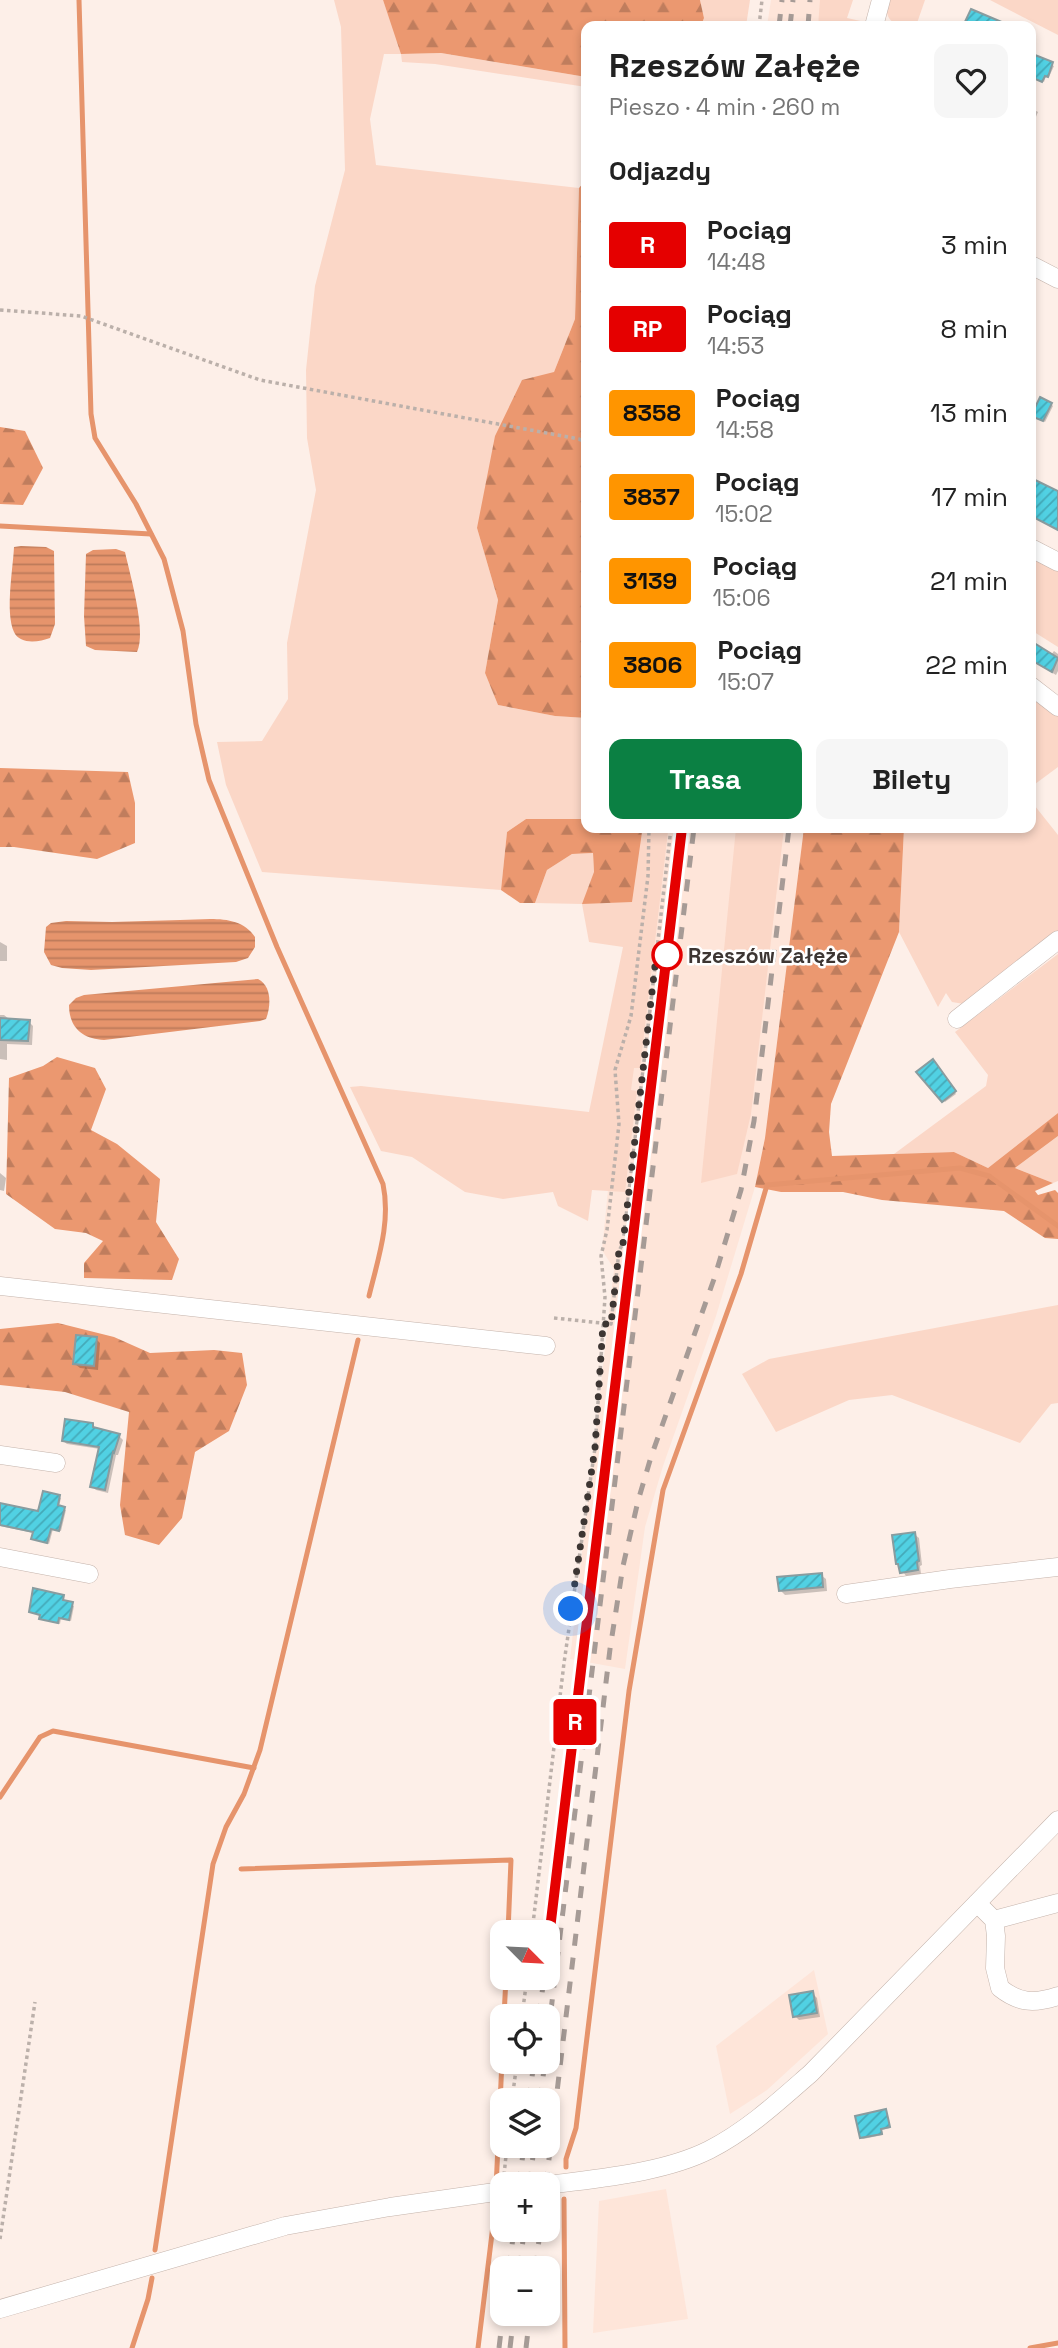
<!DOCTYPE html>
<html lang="pl">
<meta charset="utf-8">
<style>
body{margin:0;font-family:"Space Grotesk",sans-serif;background:#f6f6f6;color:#222;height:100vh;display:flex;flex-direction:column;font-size:26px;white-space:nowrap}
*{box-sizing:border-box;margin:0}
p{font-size:23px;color:#767676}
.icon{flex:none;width:38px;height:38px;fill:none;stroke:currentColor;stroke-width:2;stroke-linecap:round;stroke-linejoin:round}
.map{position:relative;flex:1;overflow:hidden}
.panel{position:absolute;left:581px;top:21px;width:455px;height:812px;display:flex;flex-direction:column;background:#fff;border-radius:14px;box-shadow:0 4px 10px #0003}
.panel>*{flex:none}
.badge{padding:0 14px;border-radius:5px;font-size:24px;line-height:46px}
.needle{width:46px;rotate:114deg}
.tools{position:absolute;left:490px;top:1920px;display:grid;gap:14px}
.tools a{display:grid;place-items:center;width:70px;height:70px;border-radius:14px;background:#fff;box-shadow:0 4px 10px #0003;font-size:35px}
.you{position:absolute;width:35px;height:35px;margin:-18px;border:5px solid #fff;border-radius:50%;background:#1a73e8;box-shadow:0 0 0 10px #1a73e833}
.map>.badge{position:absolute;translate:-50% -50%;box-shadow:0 0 0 4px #fff}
h2{padding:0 28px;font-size:26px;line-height:63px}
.round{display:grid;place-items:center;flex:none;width:74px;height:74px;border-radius:14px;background:#f6f6f6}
.head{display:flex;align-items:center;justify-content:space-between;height:119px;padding:0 28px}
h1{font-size:33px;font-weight:600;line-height:52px}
.primary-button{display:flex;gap:14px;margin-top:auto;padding:14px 28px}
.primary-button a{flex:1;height:80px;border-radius:14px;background:#0b8043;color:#fff;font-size:28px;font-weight:600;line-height:80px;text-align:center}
.primary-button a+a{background:#f6f6f6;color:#222}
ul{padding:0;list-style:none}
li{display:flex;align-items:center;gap:21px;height:84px;padding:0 28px}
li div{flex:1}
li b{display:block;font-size:26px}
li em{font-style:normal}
li .badge{min-width:77px;font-weight:700;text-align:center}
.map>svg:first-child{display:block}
</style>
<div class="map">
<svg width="1058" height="2348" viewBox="0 0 1058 2348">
<defs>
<pattern id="forest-firs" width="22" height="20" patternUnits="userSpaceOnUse" patternTransform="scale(1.75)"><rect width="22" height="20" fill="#eb9870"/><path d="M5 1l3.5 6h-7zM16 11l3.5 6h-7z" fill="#c07d5d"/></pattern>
<pattern id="water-rules" width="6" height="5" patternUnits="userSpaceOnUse" patternTransform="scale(1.75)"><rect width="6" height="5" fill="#e6946c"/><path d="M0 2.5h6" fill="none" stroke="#bc7a59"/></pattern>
<pattern id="building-hatch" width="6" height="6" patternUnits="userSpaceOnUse" patternTransform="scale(1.75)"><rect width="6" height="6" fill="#51d1e3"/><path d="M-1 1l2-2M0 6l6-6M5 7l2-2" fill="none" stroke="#44aab9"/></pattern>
</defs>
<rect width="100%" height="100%" fill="#fdefe8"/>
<g fill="#fee5d9">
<path d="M 771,0 L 821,0 L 818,26 L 767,26 Z"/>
<path d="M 644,828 L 804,828 L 765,1138 L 755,1187 L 716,1316 L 663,1466 L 645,1527 L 625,1669 L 570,1659 L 614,1269 L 602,1250 Z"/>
<path d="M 814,1970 L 828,2034 L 767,2090 L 730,2114 L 716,2046 Z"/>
<path d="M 666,2189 L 688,2319 L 593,2333 L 599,2201 Z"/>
</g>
<g fill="#fbd7c7">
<path d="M 334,0 L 383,0 L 402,54 L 441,53 L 586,77 L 586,87 L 435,64 L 402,62 L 401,54 L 384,54 L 370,119 L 376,165 L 579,188 L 575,319 L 554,372 L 477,528 L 498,600 L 485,673 L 498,705 L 555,716 L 586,718 L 586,819 L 526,819 L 507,832 L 501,890 L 262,872 L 226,785 L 217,742 L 262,741 L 288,699 L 287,643 L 316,490 L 307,438 L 306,370 L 315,286 L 345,170 L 341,27 Z"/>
<path d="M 700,0 L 750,0 L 746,26 L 701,26 L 704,18 Z"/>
<path d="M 820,0 L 853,0 L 847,18 L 865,22 L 864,26 L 818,26 Z"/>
<path d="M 886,0 L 925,0 L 916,26 C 895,26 885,24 886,0 Z"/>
<path d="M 990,0 L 1058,0 L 1058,35 Z"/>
<path d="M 1031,558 L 1058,571 L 1058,647 L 1031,630 Z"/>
<path d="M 1035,698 L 1058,716 L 1058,767 L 1031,787 L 1031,701 Z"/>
<path d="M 1031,801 L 1058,835 L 1058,933 L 964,1004 L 952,1002 L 946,993 L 938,1007 L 899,932 L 904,828 L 1031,828 Z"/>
<path d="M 630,828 L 661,828 L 661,831 L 668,832 L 640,1068 L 634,1068 L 631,1090 L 637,1091 L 625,1192 L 592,1190 L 588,1221 L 558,1206 L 553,1192 L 503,1199 L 465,1192 L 412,1157 L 381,1151 L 350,1087 L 361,1086 L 589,1112 L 623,947 L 589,942 L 582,904 L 535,903 L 547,870 L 572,854 L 593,853 L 594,872 L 642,833 Z"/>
<path d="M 736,828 L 784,828 L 751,1114 L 737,1174 L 701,1183 Z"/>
<path d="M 1058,954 L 1058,1113 L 988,1168 L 954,1152 L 894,1154 L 986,1086 L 988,1075 L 955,1032 Z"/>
<path d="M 1058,1136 L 1058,1181 L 1053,1183 L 1015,1168 Z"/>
<path d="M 1058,1305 L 1058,1403 L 1051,1404 L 1020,1443 L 892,1395 L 849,1400 L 776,1432 L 742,1374 L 769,1359 Z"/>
</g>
<g fill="url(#forest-firs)">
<path d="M 383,0 L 700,0 L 704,18 L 701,26 L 586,26 L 586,77 L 441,53 L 401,54 Z"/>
<path d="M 586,180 L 586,718 L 555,716 L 498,705 L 485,673 L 498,600 L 477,528 L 495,436 L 522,380 L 554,372 L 575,319 L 579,188 Z"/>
<path d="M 0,427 L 25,431 L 43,468 L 23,505 L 0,504 Z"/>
<path d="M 0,768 L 128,772 L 135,803 L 135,843 L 97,859 L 14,847 L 0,847 Z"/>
<path d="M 526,819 L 586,819 L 586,828 L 630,828 L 642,832 L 632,902 L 582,904 L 594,872 L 593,853 L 572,854 L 547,870 L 535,903 L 520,903 L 501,890 L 507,832 Z"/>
<path d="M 804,828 L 904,828 L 899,932 L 831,1104 L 829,1132 L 832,1156 L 954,1152 L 988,1168 L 1058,1113 L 1058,1136 L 1015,1168 L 1053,1183 L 1035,1191 L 1038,1195 L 1055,1190 L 1058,1193 L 1058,1239 L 1045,1238 L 1004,1211 L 882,1200 L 843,1192 L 781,1192 L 755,1187 L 765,1138 Z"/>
<path d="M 57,1057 L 95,1068 L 106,1089 L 91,1130 L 117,1144 L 160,1179 L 156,1222 L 179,1259 L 172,1280 L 84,1278 L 84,1263 L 103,1241 L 86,1233 L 55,1229 L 6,1194 L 9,1078 L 43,1066 Z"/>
<path d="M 58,1323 L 114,1337 L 150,1353 L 214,1350 L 242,1353 L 247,1385 L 229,1431 L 195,1452 L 182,1518 L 159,1545 L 125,1535 L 120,1505 L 129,1412 L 65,1392 L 0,1385 L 0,1329 Z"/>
</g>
<g fill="url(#water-rules)">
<path d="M 21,546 L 46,547 L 54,551 L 55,624 L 50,638 C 39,642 20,645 14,632 C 5,612 13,569 14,547 Z"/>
<path d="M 116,549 L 125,552 C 130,575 147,632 137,652 L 95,650 L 86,646 L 84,616 L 86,554 L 93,550 Z"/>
<path d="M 180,920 C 206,920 239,913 255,937 L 255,947 L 248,958 L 236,962 L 91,970 L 62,968 L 51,965 L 44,952 L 46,927 L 51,923 L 66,921 L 112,922 Z"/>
<path d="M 258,979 C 272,986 271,1006 266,1019 L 260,1021 L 104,1040 C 83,1039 69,1028 69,1005 L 76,998 L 84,995 Z"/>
</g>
<g fill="#0003">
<path d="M 1036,57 L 1054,66 L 1049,77 L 1046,76 L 1044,82 L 1031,75 Z"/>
<path d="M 1031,108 L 1038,112 L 1032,126 L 1031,126 Z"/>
<path d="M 1051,404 L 1053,406 L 1045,422 L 1035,417 Z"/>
<path d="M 1033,645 L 1051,655 L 1054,651 L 1058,654 L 1058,671 L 1056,675 L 1031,660 Z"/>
<path d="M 0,942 L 7,946 L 7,961 L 0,961 Z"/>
<path d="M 0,1015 L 4,1015 L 9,1019 L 29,1022 L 33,1026 L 32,1045 L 7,1044 L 7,1060 L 0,1059 Z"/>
<path d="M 933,1061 L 956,1094 L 945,1102 L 939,1095 Z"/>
<path d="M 0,1173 L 6,1178 L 4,1191 L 0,1190 Z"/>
<path d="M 96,1339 L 100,1343 L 98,1370 L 80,1368 L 75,1364 Z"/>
<path d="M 92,1425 L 96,1429 L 119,1436 L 123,1440 L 118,1455 L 116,1455 L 108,1493 L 96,1490 L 92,1486 L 100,1449 L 67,1444 L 63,1441 Z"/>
<path d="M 59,1497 L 61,1498 L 59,1507 L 66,1510 L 61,1531 L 53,1529 L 49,1544 L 35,1540 L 34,1533 L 0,1526 L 0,1505 L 39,1513 Z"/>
<path d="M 914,1534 L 919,1538 L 922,1565 L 920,1566 L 921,1574 L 906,1576 L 898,1564 Z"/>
<path d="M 821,1575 L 826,1579 L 827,1591 L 785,1595 L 780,1590 Z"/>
<path d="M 63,1597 L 64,1602 L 74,1606 L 71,1621 L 61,1618 L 60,1624 L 43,1620 L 42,1615 L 31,1612 Z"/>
<path d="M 812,1993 L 817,1998 L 820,2017 L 799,2020 L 795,2016 Z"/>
<path d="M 886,2111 L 890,2128 L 882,2130 L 883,2135 L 863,2139 L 861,2138 Z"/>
</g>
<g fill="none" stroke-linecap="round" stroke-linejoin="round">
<g stroke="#e6946c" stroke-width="5">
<path d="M 79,0 L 91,414 L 95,438 L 136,504 L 164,559 L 183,631 L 196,724 L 209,780 L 277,947 L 383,1184 C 391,1222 378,1259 369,1296"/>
<path d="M 0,526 L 151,534"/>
<path d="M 0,1797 L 40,1737 L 53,1731 L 254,1768"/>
<path d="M 241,1869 L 511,1860 L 508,1932"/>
<path d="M 504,2016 L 506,1978"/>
<path d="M 566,2167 L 566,2159 L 576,2128 L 629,1691 L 663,1490 L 741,1274 L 767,1185 L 960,1168 L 989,1176 L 1058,1226"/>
<path d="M 564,2199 L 565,2348"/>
<path d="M 155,2250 L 213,1864 L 226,1827 L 244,1794 L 260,1750 L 358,1340"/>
<path d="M 132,2348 L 148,2299 L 152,2278"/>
<path d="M 478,2348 L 495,2209 L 502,2061"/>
<path d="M 1030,2348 L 1058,2343"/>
</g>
</g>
<g fill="url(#building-hatch)" stroke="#899c9f" stroke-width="2">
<path d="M 971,9 L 1011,26 L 963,26 Z"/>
<path d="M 1035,55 L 1053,62 L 1048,77 L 1045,76 L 1042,82 L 1031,77 L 1031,65 Z"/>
<path d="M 1040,397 L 1052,403 L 1043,421 L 1031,416 Z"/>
<path d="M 1031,478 L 1058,491 L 1058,530 L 1031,516 Z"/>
<path d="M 1031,641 L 1058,658 L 1052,672 L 1031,660 Z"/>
<path d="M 0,1018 L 30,1020 L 28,1041 L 0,1040 Z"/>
<path d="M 933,1059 L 956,1091 L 942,1102 L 916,1072 Z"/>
<path d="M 76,1335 L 97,1337 L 94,1366 L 73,1364 Z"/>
<path d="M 65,1419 L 93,1423 L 93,1427 L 120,1434 L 114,1453 L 113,1452 L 105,1490 L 90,1487 L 99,1447 L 62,1441 Z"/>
<path d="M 43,1491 L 60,1495 L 58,1505 L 65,1507 L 59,1531 L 51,1529 L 47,1543 L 31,1539 L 33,1532 L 0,1525 L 0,1503 L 38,1511 Z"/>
<path d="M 915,1532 L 919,1561 L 917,1562 L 918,1570 L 900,1573 L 898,1564 L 896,1564 L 892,1535 Z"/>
<path d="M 822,1573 L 823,1587 L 779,1591 L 777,1577 Z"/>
<path d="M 33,1588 L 64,1595 L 63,1600 L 73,1602 L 69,1620 L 59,1618 L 58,1623 L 39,1619 L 40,1615 L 29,1612 Z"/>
<path d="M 813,1991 L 817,2013 L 793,2017 L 789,1995 Z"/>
<path d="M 886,2109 L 890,2127 L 881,2129 L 882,2134 L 860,2138 L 855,2116 Z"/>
</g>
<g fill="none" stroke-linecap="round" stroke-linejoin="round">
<defs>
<g id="minor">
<path d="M 874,26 L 881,0"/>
<path d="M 1031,265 L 1058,279"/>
<path d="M 1031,548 L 1058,562"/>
<path d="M 1031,686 L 1058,707"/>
<path d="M 957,1019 L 1058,940"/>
<path d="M 0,1286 L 546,1346"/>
<path d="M 0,1455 L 56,1463"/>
<path d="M 0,1557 L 89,1574"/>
<path d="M 846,1594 L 950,1579 L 1058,1567"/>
<path d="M 977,1903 L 994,1920 L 996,1936 L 995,1968 L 1000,1988 C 1019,2003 1034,2004 1058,1996"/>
<path d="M 994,1920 L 1058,1903"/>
<path d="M 548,2185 C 599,2178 663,2173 709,2150 C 748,2130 779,2101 811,2073 L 1058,1820"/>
<path d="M 0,2309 L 285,2226 L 390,2207 L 502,2191"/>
</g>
</defs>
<use href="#minor" stroke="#c4b3ab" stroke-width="19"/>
<g stroke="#bbb0aa" stroke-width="3.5" stroke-dasharray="3.5 3.5" stroke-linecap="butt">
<path d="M 759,26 L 762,0"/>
<path d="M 0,310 L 81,316 L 260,380 L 579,439 L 586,443"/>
<path d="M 554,1318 L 611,1324 L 619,1251 L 623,1243 L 671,828"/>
<path d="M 532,1932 L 564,1663 L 595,1448 L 605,1297 L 601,1256 L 607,1230 L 619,1124 L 615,1070 L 631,1016 L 648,876 L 649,828"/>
<path d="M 522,2016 L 527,1978"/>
<path d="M 512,2100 L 517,2062"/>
<path d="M 504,2175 L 507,2146"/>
<path d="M 0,2239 L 35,2002"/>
</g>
<use href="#minor" stroke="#fff" stroke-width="18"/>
<g stroke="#a69b96" stroke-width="5" stroke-dasharray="12 12" stroke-linecap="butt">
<path d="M 779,26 L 782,0"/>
<path d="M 790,26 L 793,0"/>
<path d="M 808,26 L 810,0"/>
<path d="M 548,1945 L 682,828"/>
<path d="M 539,2016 L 544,1978"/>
<path d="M 548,2035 L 694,828"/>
<path d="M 529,2100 L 534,2062"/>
<path d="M 540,2100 L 545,2062"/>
<path d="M 519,2184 L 524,2146"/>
<path d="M 530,2184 L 534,2146"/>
<path d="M 546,2184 L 610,1649 L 623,1566 L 638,1501 L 651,1457 L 714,1279 L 741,1190 L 754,1121 L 789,828"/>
<path d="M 509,2268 L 514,2230"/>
<path d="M 520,2268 L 524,2230"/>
<path d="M 536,2268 L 540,2230"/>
<path d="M 499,2348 L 503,2314"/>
<path d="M 510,2348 L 514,2314"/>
<path d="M 526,2348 L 530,2314"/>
</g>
</g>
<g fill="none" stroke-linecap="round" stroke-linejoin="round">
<defs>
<path id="line" d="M 548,1946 L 682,828"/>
</defs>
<use href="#line" stroke="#fff" stroke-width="16"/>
<use href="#line" stroke="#e50000" stroke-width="10"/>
<path stroke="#3d3633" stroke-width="7" stroke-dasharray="0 12.6" d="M 571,1609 L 595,1448 L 603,1324 L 611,1324 L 619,1251 L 623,1243 L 655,966 L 667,955"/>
</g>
<circle fill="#fff" stroke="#e50000" stroke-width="3.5" cx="667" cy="955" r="14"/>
<g text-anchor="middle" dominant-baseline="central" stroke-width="5" stroke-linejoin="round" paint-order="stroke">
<g font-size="21" font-weight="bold" fill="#3d3633" stroke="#fff" text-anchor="start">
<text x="688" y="955">Rzeszów Załęże</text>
</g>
</g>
</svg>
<div class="tools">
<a><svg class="needle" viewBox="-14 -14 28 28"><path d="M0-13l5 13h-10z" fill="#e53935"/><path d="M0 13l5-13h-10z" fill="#767676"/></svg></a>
<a><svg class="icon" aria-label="locate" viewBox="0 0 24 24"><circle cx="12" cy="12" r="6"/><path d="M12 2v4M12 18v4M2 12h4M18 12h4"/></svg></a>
<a><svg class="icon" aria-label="layers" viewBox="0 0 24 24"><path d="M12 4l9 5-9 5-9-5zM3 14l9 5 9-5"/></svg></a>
<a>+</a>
<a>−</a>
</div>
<div class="you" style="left:571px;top:1609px"></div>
<b class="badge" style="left:575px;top:1722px;background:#e50000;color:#fff">R</b>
<section class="panel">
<div class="head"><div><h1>Rzeszów Załęże</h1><p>Pieszo · 4 min · 260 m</p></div><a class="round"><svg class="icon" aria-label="heart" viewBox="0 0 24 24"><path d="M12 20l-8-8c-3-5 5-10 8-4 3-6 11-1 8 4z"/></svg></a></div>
<h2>Odjazdy</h2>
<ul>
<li><span class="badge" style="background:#e50000;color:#fff">R</span><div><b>Pociąg</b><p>14:48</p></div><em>3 min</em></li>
<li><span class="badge" style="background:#e50000;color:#fff">RP</span><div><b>Pociąg</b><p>14:53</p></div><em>8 min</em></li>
<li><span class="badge" style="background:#ff9500;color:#111">8358</span><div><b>Pociąg</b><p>14:58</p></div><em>13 min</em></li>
<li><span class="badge" style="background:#ff9500;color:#111">3837</span><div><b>Pociąg</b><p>15:02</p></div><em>17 min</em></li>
<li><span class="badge" style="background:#ff9500;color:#111">3139</span><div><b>Pociąg</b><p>15:06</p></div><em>21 min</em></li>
<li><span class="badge" style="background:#ff9500;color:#111">3806</span><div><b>Pociąg</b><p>15:07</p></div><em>22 min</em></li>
</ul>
<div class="primary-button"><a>Trasa</a><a>Bilety</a></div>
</section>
</div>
